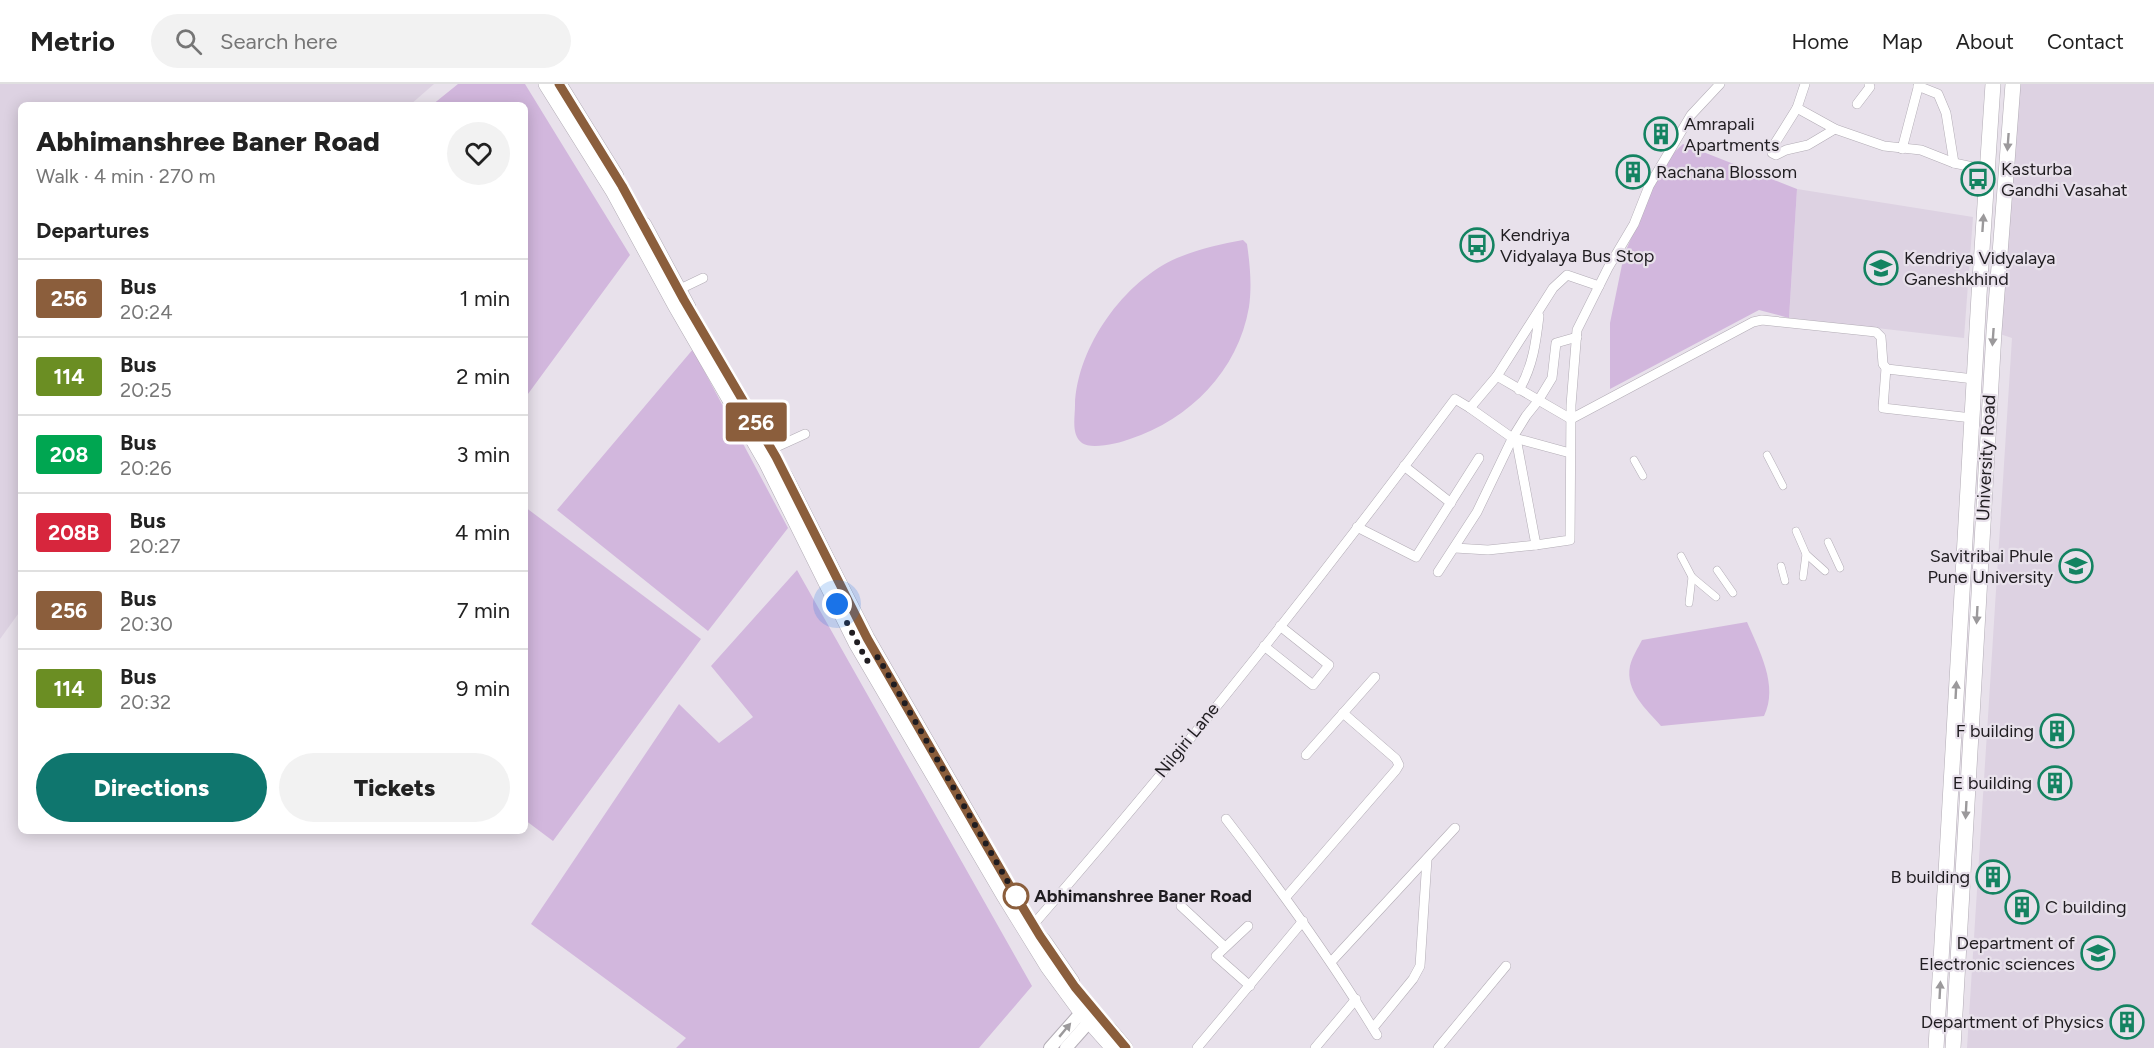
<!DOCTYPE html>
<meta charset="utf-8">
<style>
body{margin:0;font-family:Figtree,sans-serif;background:#f2f2f2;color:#222;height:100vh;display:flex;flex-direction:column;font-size:22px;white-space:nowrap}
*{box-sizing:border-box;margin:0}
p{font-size:20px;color:#767676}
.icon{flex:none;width:33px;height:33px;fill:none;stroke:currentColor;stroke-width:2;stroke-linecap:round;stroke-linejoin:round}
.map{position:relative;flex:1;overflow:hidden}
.details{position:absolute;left:18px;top:18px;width:510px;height:732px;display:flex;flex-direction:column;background:#fff;border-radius:9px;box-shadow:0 3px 15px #0003}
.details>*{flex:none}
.badge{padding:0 12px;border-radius:4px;font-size:21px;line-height:39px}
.you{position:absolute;width:30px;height:30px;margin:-15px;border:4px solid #fff;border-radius:50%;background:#1a73e8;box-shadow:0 0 0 9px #1a73e833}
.map>.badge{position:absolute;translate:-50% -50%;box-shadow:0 0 0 3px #fff}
h2{padding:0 18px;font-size:22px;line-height:54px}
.round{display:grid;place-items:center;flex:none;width:63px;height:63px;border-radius:32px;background:#f2f2f2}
.overview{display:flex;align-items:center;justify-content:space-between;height:102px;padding:0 18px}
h1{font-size:28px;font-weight:800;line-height:45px}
.cta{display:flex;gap:12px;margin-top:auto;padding:12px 18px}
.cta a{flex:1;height:69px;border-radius:36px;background:#0f766e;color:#fff;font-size:24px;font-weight:800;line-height:69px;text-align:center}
.cta a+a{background:#f2f2f2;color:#222}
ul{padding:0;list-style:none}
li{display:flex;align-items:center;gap:18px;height:78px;padding:0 18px;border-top:2px solid #e0e0e0}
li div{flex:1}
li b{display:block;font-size:22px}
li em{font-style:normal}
li .badge{min-width:66px;font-weight:700;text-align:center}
header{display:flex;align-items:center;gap:36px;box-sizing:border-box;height:84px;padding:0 30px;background:#fff;border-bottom:2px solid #e0e0e0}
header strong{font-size:28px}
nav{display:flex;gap:33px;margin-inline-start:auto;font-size:21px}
.search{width:420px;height:54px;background:#f2f2f2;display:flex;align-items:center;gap:15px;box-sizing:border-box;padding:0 21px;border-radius:33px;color:#767676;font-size:22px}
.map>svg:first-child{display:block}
</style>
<header>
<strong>Metrio</strong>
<div class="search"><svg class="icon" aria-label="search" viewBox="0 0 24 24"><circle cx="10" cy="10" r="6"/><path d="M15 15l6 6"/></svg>Search here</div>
<nav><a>Home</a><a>Map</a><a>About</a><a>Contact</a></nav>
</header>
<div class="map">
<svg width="2154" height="964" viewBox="0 0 2154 964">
<rect width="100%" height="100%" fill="#e8e1eb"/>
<g fill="#ddd2e2">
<path d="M 0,0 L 434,0 L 410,21 L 21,21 L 21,526 L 0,555 Z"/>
<path d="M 2018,0 L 2154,0 L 2154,964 L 1967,964 L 2012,254 L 2000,250 Z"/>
<path d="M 1797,105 L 1973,133 L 1964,254 L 1789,234 Z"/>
</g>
<g fill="#d2b7dd">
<path d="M 458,0 L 525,0 L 630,171 L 525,314 L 525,21 L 432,21 Z"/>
<path d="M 1683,60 L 1797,105 L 1789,234 L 1759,226 L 1610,305 L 1610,239 L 1624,171 L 1663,79 Z"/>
<path d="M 1243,156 L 1247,160 C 1250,181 1252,202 1249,223 C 1238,287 1190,335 1130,355 C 1120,359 1091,366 1082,359 C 1071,351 1075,334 1075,321 C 1077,263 1124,197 1177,174 C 1199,165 1220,160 1243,156 Z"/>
<path d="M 694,264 L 700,279 L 788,444 L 708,547 L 557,426 Z"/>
<path d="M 525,423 L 701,555 L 553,757 L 525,736 Z"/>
<path d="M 797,486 L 1032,902 L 979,964 L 676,964 L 686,954 L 531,840 L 679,620 L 719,659 L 753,633 L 711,582 Z"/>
<path d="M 1747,538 C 1759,566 1779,602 1764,632 L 1661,642 C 1646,625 1625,607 1630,582 C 1632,573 1638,564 1642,556 Z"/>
</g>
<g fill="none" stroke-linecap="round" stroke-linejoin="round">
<defs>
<g id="pedestrian">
<path d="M 1767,371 L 1783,402"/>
<path d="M 1634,376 L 1643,392"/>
<path d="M 1796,447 L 1806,470 L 1803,493"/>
<path d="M 1828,458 L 1840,484"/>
<path d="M 1806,470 L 1825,487"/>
<path d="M 1681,472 L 1692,493 L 1689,519"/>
<path d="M 1781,482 L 1785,497"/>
<path d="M 1717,486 L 1733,509"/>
<path d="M 1692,493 L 1716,513"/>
</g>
<g id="minor">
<path d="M 1805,0 L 1797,24 L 1835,45 L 1884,62 L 1921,66 L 1954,79 L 1987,86"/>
<path d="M 1918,2 L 1938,10 L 1946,29 L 1954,79"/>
<path d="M 1857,20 L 1870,3 L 1869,0"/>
<path d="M 1797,24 L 1772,64 L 1772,69 L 1776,71 L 1786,66 L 1808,61 L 1835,45"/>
<path d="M 1902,65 L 1919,0"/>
<path d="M 678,206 L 703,194"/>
<path d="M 1886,284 L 1883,324 L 1972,334"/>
<path d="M 1497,292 L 1553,204 L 1567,191 L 1599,202"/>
<path d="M 1519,306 C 1533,282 1536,258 1539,232"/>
<path d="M 1516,354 L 1536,461 L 1570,456 L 1571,321 L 1577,246 L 1608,184 L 1634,140 L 1649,102 L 1691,31 L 1720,0"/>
<path d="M 772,365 L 805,350"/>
<path d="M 1570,369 L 1511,353 L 1470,324 L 1497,292 L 1571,335 L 1753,238 L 1762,236 L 1876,248 L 1881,253 L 1883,280 L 1887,285 L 1974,295"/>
<path d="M 1404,382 L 1451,419"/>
<path d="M 1357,443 L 1416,473 L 1479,374"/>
<path d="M 1455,464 L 1488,466 L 1536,461"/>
<path d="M 1438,488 L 1477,428 L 1513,353 L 1526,332 L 1538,317 L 1552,294 L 1556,259 L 1577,253"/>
<path d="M 1264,562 L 1313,601 L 1329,581 L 1280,542"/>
<path d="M 1306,671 L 1375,593"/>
<path d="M 1226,735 C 1280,805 1331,875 1377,951"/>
<path d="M 1286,813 L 1396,686 L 1399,681 L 1396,675 L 1343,629"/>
<path d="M 1181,822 L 1225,863"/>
<path d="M 1033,841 C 1181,671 1321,495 1455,315 L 1470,324"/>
<path d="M 1248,842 L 1216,872 L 1250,902"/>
<path d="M 1331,878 L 1455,744"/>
<path d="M 1373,944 L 1413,895 L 1420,882 L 1427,775"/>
<path d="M 1197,964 L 1303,837"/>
<path d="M 1315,964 L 1356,915"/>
<path d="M 1438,964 L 1506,882"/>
</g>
<g id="tertiary">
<path d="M 1050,964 L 1088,921"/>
<path d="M 1066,964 L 1096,930"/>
</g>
<g id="primary">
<path d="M 546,0 L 613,107 L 675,221 L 766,378 L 856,559 L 1003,810 L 1048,883 L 1081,928 L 1113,964"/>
<path d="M 559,0 L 616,92"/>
<path d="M 644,141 L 688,223"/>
<path d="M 785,392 L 867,554 L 974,740"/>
<path d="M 1043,856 L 1072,898"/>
<path d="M 1109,945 L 1125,964"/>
<path d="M 1936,964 L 1979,211 L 1993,0"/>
<path d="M 1953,964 L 1994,248 L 2013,0"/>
</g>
</defs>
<use href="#pedestrian" stroke="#b2acb5" stroke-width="8"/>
<use href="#minor" stroke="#b2acb5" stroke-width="10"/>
<use href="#tertiary" stroke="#b2acb5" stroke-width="14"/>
<use href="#primary" stroke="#b2acb5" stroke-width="16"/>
<use href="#pedestrian" stroke="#fff" stroke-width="7"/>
<use href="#minor" stroke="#fff" stroke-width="9"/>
<use href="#tertiary" stroke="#fff" stroke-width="12"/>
<use href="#primary" stroke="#fff" stroke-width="15"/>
</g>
<defs><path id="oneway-solid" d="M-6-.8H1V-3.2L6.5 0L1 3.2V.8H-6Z" transform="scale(1.5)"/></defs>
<g fill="#9b999b">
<use href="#oneway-solid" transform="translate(2008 58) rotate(94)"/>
<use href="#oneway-solid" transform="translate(1983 139) rotate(-86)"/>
<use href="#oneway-solid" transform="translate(1993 253) rotate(94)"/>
<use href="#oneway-solid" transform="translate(1977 531) rotate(93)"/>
<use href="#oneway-solid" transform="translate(1956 606) rotate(-87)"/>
<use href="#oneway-solid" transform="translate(1966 726) rotate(93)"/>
<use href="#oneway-solid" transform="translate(1940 906) rotate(-87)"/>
<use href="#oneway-solid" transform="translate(1065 946) rotate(-50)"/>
</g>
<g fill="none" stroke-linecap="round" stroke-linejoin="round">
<defs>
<path id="line" d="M 559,0 L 622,102 L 684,216 L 776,373 L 867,554 L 1011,804 L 1040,852 L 1075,903 L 1126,964"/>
</defs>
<use href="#line" stroke="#fff" stroke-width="14"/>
<use href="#line" stroke="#8b5e3c" stroke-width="9"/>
<path stroke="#201d21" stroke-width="6" stroke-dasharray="0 10.8" d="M 837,520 L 867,577 L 878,573 L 1016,812"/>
</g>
<defs>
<symbol id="building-ring" viewBox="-11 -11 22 22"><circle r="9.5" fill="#e8e1eb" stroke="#148361" stroke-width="1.5"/><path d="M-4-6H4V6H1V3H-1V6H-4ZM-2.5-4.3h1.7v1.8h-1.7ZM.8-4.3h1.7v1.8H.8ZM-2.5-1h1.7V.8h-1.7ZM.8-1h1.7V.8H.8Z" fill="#148361"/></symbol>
<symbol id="bus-ring" viewBox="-11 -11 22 22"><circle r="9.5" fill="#e8e1eb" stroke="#148361" stroke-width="1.5"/><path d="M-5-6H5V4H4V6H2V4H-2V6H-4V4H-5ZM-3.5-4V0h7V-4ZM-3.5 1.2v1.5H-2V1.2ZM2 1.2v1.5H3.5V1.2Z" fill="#148361"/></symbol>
<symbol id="school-ring" viewBox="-11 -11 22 22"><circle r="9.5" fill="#e8e1eb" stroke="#148361" stroke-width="1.5"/><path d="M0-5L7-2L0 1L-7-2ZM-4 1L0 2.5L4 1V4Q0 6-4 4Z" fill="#148361"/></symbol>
<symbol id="university-ring" viewBox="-11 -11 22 22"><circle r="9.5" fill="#e8e1eb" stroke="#148361" stroke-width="1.5"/><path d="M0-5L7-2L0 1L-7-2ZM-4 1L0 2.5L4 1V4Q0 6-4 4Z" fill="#148361"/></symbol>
</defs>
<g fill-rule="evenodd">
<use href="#building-ring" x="1642" y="31" width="38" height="38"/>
<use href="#building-ring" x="1614" y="69" width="38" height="38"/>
<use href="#bus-ring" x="1959" y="76" width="38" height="38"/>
<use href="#bus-ring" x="1458" y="142" width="38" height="38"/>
<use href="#school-ring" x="1862" y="165" width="38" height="38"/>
<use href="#university-ring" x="2057" y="463" width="38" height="38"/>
<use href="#building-ring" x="2038" y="628" width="38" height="38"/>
<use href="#building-ring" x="2036" y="680" width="38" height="38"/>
<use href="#building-ring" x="1974" y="774" width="38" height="38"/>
<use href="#building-ring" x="2003" y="804" width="38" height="38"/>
<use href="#university-ring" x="2079" y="850" width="38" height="38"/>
<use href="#building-ring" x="2108" y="919" width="38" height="38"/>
</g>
<circle fill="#fff" stroke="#8b5e3c" stroke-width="3" cx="1016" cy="812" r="12"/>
<g text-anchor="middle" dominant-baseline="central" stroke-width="4.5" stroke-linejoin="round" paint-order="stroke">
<g font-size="18" fill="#201d21" stroke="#e8e1eb" text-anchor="start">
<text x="1684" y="40">Amrapali<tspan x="1684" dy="21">Apartments</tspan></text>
<text x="2001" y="85">Kasturba<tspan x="2001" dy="21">Gandhi Vasahat</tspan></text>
<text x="1656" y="88">Rachana Blossom</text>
<text x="1500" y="151">Kendriya<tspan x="1500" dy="21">Vidyalaya Bus Stop</tspan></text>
<text x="1904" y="174">Kendriya Vidyalaya<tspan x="1904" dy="21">Ganeshkhind</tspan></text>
<text x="2053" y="472" text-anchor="end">Savitribai Phule<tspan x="2053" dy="21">Pune University</tspan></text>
<text x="2034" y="647" text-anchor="end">F building</text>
<text x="2032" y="699" text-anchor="end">E building</text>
<text x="1970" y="793" text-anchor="end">B building</text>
<text x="2045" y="823">C building</text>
<text x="2075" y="859" text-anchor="end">Department of<tspan x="2075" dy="21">Electronic sciences</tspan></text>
<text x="2104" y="938" text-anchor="end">Department of Physics</text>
</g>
<g font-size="18" fill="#201d21" stroke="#e8e1eb">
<text transform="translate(1986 374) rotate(-87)">University Road</text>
<text transform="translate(1187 656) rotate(-51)">Nilgiri Lane</text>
</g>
<g font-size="18" font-weight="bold" fill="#201d21" stroke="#e8e1eb" text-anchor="start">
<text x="1034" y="812">Abhimanshree Baner Road</text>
</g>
</g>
</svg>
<div class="you" style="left:837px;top:520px"></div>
<b class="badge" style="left:756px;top:338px;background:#8b5e3c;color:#fff">256</b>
<section class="details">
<div class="overview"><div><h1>Abhimanshree Baner Road</h1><p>Walk · 4 min · 270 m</p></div><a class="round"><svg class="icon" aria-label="heart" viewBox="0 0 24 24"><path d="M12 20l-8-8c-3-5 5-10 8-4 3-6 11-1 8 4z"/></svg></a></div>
<h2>Departures</h2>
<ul>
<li><span class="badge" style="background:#8b5e3c;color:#fff">256</span><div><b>Bus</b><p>20:24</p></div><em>1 min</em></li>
<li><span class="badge" style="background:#6b8e23;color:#fff">114</span><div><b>Bus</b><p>20:25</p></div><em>2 min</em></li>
<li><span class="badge" style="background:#00a651;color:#fff">208</span><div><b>Bus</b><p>20:26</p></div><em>3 min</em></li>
<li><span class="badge" style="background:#d7263d;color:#fff">208B</span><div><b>Bus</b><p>20:27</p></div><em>4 min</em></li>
<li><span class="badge" style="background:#8b5e3c;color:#fff">256</span><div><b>Bus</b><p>20:30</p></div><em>7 min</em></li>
<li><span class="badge" style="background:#6b8e23;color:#fff">114</span><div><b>Bus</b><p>20:32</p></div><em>9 min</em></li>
</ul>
<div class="cta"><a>Directions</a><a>Tickets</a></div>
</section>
</div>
